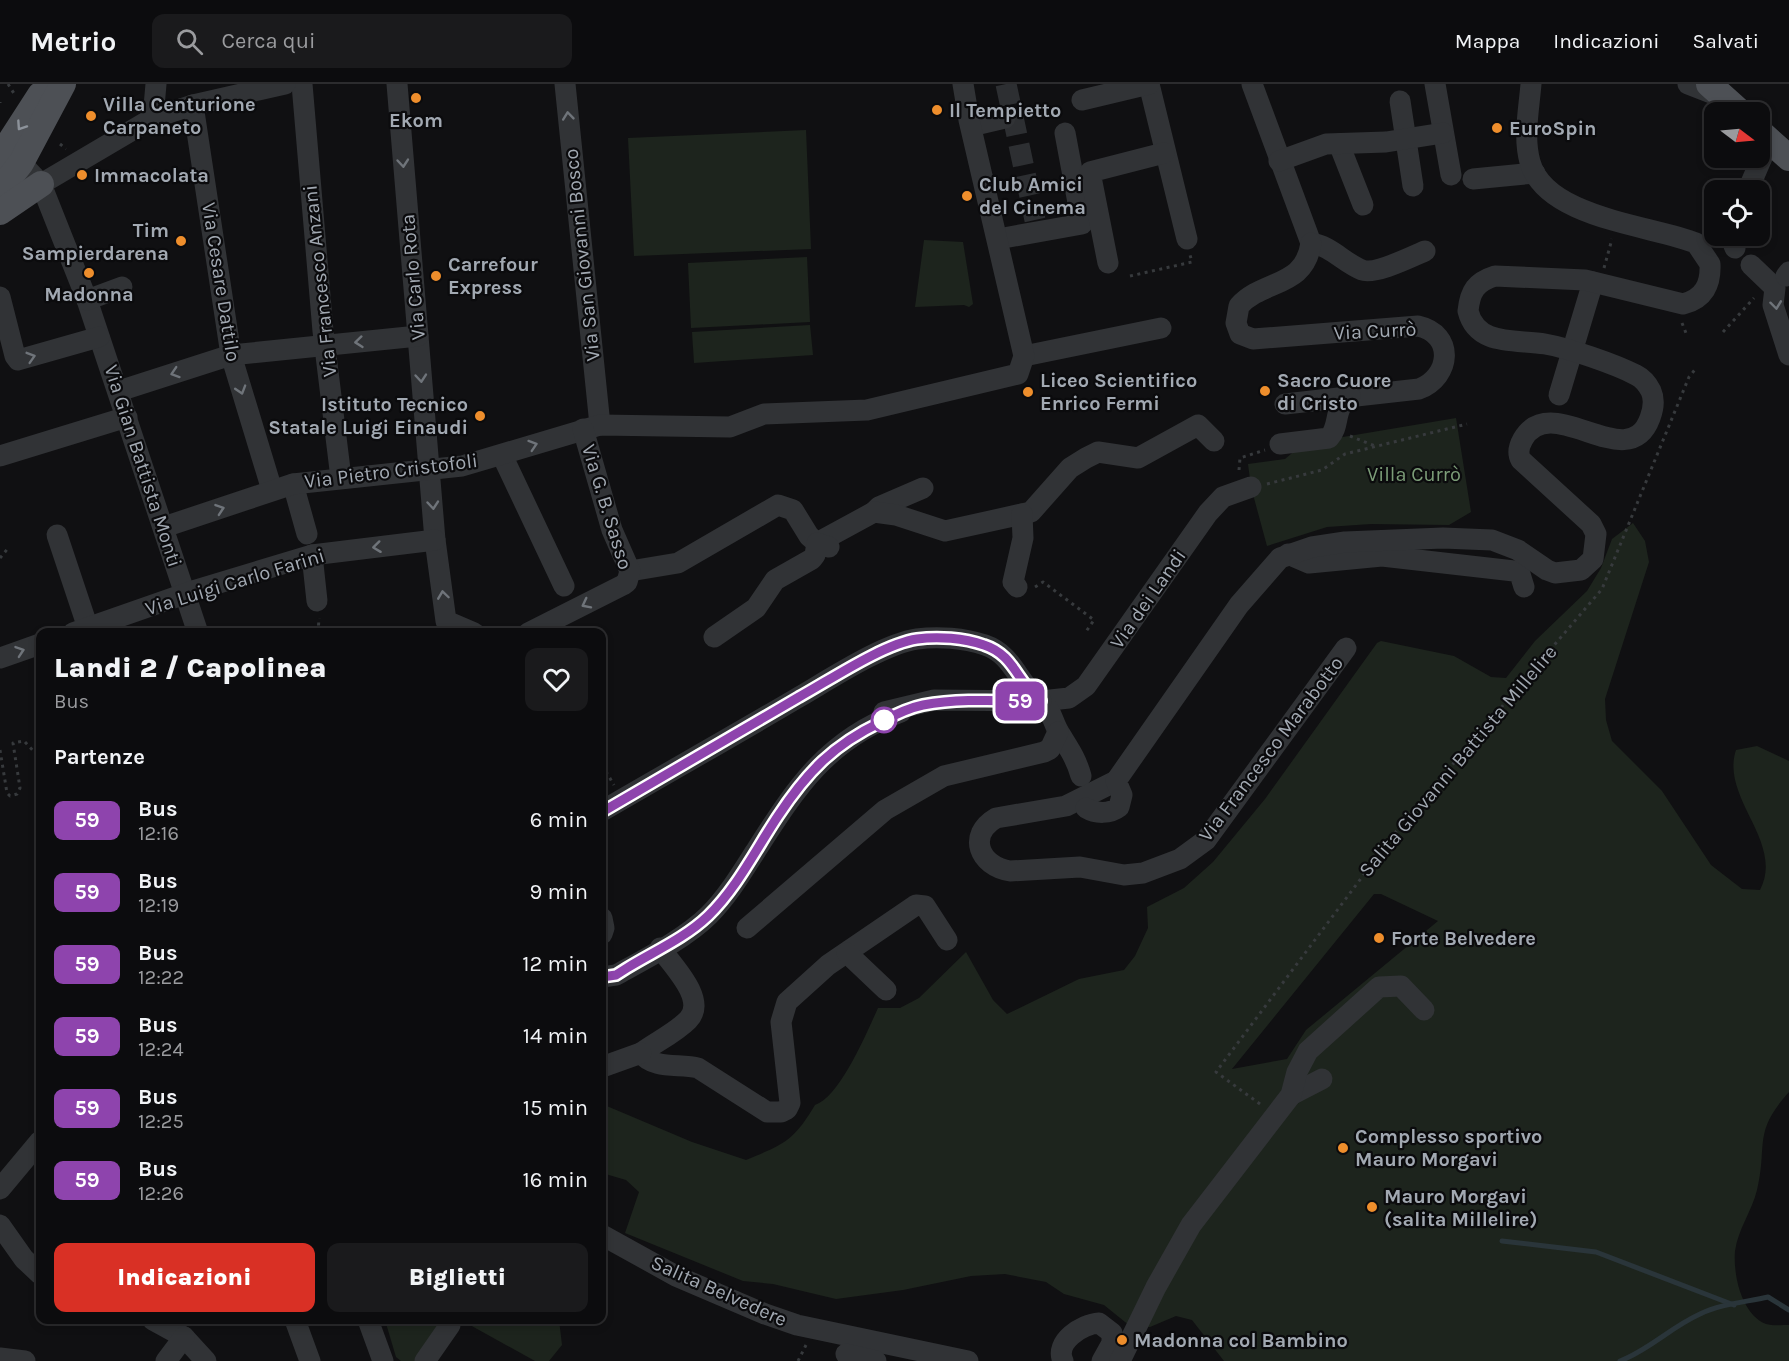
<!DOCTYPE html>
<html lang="it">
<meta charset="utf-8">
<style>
body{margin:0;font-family:Karla,sans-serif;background:#1a1a1c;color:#f1f3f6;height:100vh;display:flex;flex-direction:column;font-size:22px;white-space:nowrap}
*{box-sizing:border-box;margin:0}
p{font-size:20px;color:#9a9b9e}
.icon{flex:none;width:33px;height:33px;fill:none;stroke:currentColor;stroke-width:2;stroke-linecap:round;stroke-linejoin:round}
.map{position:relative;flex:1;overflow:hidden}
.drawer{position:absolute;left:36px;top:544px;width:570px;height:696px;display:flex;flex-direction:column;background:#0c0c0e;border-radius:12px;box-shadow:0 3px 9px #0003,0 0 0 2px #2c2c2e}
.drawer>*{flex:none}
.badge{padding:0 12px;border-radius:9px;font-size:21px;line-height:39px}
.needle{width:39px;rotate:106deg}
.controls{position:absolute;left:1704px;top:18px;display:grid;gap:12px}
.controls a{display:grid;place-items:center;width:66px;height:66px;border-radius:12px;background:#0c0c0e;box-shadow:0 3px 9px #0003,0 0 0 2px #2c2c2e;font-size:30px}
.map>.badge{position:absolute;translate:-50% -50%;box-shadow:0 0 0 3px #fff}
h2{padding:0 18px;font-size:22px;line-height:54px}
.round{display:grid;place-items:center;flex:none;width:63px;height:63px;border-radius:12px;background:#1a1a1c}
.headline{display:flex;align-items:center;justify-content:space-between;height:102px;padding:0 18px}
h1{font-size:28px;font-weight:800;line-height:45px}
.button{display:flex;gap:12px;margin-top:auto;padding:12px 18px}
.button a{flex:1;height:69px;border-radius:12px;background:#d93025;color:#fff;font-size:24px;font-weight:800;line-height:69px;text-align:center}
.button a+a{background:#1a1a1c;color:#f1f3f6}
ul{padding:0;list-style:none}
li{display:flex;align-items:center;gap:18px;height:72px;padding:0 18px}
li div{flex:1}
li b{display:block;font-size:22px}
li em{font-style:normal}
li .badge{min-width:66px;font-weight:700;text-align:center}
header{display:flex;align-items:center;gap:36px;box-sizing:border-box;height:84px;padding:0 30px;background:#0c0c0e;border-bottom:2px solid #2c2c2e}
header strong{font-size:28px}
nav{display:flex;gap:33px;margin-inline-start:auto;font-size:21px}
.search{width:420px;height:54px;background:#1a1a1c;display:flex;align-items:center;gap:15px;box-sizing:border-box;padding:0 21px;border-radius:12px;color:#9a9b9e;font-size:22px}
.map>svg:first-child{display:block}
</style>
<header>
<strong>Metrio</strong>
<div class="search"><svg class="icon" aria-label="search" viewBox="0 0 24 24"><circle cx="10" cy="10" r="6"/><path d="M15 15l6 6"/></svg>Cerca qui</div>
<nav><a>Mappa</a><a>Indicazioni</a><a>Salvati</a></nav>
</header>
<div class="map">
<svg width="1789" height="1277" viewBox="0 0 1789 1277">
<rect width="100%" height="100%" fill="#101012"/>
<g fill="#1d241d" fill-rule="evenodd">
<path d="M 806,46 L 811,165 L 634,172 L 628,54 Z"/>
<path d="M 924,156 L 963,158 L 973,220 L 969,223 L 964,221 L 915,223 Z"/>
<path d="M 807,173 L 810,238 L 691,244 L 688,179 Z"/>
<path d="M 810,241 L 813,271 L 694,279 L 692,248 Z"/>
<path d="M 1456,334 L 1471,428 L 1449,441 L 1371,440 L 1327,443 L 1267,462 L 1251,403 L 1248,380 L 1285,375 L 1298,364 L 1337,354 Z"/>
<path d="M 1633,439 L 1645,457 L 1649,478 L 1605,615 L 1606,636 L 1612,657 L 1662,707 L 1711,781 L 1742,805 L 1760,806 C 1785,758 1720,714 1736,666 L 1757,662 L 1789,677 L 1789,1008 C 1752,1049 1768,1060 1757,1106 C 1752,1127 1738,1145 1735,1167 C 1733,1190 1741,1230 1766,1240 C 1772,1242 1782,1241 1789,1241 L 1789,1277 L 1224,1277 L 1192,1236 L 1176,1232 L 1150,1243 L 1130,1242 L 1104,1221 L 1064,1210 L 1046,1198 L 1005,1190 L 971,1192 L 903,1206 L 836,1215 L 773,1200 L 743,1197 L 625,1149 L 639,1108 L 626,1096 L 602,1089 L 602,1020 L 692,1058 L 746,1076 C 784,1060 793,1058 815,1021 C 840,1013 867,948 878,924 L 900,924 L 919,914 L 966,868 L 993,916 L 1007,930 L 1079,895 L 1124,886 L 1135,872 L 1148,844 L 1147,823 L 1184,804 L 1213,778 L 1265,715 L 1377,559 L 1381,557 L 1454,572 L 1491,593 L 1506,594 L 1535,557 L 1587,507 L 1601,484 L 1612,455 ZM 1374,810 L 1381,810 L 1438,837 L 1306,946 L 1287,975 L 1232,985 Z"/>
<path d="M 385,1236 L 444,1236 L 415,1277 L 401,1277 L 396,1273 Z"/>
<path d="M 461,1236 L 559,1236 L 562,1261 L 549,1277 L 535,1277 Z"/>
</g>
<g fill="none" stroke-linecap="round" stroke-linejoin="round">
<g stroke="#2a353a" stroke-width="5">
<path d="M 1502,1157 L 1596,1168 L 1734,1221"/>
<path d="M 1620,1277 C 1649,1266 1671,1243 1700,1230 C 1720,1220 1746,1218 1768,1213 L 1789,1226"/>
</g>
<path stroke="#2d2f32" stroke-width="21" stroke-dasharray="21 10" stroke-linecap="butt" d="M 1006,0 L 1035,136"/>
<g stroke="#373a3d" stroke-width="3" stroke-dasharray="3 4.5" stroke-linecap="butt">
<path d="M 8,0 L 15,11"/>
<path d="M 0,18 L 0,19"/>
<path d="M 60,60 L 66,65"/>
<path d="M 1604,184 L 1612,155"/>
<path d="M 1130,192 L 1192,178 L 1190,171"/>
<path d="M 1682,239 L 1686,249"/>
<path d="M 1723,248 L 1754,214"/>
<path d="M 1350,352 L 1375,362"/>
<path d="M 1239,386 L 1240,374 L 1265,366"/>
<path d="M 1267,400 L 1322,386 L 1345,370 L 1467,340"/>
<path d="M 0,474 L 9,463"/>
<path d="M 1035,503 L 1043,498 L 1094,536 L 1085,549"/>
<path d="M 318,549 L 319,534"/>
<path d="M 0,666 L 7,709 L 10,712 L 17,710 L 20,704 L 13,659 L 24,657 L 40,674"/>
<path d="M 602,681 L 614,701"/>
<path d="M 1260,1020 L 1216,988 L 1401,741 L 1602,505 L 1689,293 L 1697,283"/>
<path d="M 798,1277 L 806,1261"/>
</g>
<g stroke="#313336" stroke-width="21">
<path d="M 302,0 L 323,247 L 341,394"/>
<path d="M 397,0 L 435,456 L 446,537 L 474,549"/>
<path d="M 565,0 L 600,341"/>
<path d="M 1149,0 L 1187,155"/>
<path d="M 1252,0 L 1311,159 C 1331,162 1344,179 1362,186 C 1375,191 1411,173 1425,167"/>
<path d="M 1435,0 L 1451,91"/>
<path d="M 1688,0 L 1724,14"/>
<path d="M 1082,16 L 1149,0"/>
<path d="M 1400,17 L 1413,102"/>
<path d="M 193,21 L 231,271 L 272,406"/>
<path d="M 153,34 L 156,0"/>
<path d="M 971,42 L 1005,34"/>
<path d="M 1339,60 L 1363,121"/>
<path d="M 5,77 L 21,79 L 41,100 L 87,216 L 198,549"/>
<path d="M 1279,77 L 1326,60 L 1386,58 L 1443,49"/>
<path d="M 1473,95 L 1535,89"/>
<path d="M 41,100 L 153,34 L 193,21 L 285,0"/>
<path d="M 1748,106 L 1769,57"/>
<path d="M 1730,152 L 1735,164"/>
<path d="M 998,155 L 1082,140 L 1065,49"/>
<path d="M 1108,179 L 1090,88 L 1164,69"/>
<path d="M 1751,181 L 1775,204 L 1773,221 L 1789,271"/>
<path d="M 1786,192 L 1789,188"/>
<path d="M 0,213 L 15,272 L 18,276 L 99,253"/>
<path d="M 87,216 L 122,203"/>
<path d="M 1024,272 L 1161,244"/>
<path d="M 119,307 L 231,271 L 418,252"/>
<path d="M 1559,311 L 1593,198"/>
<path d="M 1285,320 L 1419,305 C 1451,293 1455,250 1418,242 L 1253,255 L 1240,250 L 1236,239 L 1239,222 C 1263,195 1305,204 1311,159"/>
<path d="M 1280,360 L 1329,354 C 1341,341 1332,326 1350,312"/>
<path d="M 502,371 L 564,502"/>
<path d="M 0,372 L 127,333"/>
<path d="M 293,400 L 307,450"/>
<path d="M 874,428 L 879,423 L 923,404"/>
<path d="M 164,443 L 293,400 L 462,382 L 600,341 L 730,343 L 764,330 L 867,326 L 1018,290 L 1024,272 L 969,36 L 963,0"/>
<path d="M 57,451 L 88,544"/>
<path d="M 1288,470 L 1309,479 L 1382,472 L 1514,487 L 1520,490 L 1524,503"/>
<path d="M 312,471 L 317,517"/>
<path d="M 630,487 L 678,479 L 778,421 L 793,426 L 809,452 L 817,459 L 874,428 L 896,431 L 945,447 L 1031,428 L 1070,384 L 1086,374 L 1098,368 L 1138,374 L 1198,341 L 1214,357"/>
<path d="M 1017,503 L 1013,498 L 1023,454 L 1022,430"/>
<path d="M 73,549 L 196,506 L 312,471 L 435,456"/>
<path d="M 528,549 L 623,501 L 627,498 L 630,487 L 612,446 L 583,345"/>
<path d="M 714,553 L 756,524 L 775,496 L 812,475 L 815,471 L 817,459 L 829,463"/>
<path d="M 0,574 L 40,560"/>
<path d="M 1041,617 L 1069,614 L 1086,602 L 1208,429 L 1223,413 L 1251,403"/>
<path d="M 1041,617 C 1053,627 1052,638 1060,650 C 1069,665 1076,674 1081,692"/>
<path d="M 1116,697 L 1066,722 L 996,734 C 967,751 979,782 1010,787 L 1080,783 L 1124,791 L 1143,789 L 1180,775 L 1206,756 L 1346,564"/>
<path d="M 1086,724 C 1096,730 1110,730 1119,723 L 1122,711 L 1116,697 L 1239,521 L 1280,474 L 1312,463 L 1345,458 L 1443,454 L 1492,456 L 1518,466 L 1547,486 L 1555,489 L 1581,486 L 1593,475 L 1596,450 L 1591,440 L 1521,376 C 1517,369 1519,362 1523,355 C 1552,305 1628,394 1650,334 C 1653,326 1655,316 1651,307 C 1648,301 1642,294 1636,291 C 1615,280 1568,264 1545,260 C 1517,255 1477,263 1468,227 C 1470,207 1476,198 1495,192 L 1585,196 L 1683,220 C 1704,215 1711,200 1710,180 L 1696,159 C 1650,141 1545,134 1530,78 C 1523,53 1529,25 1531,0"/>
<path d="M 602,727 C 667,689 733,652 799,613 C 830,595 883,560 917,555 C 938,552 964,554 985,561 C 1014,571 1017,599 1041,617 L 934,616 L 884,628"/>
<path d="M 602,834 L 604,844 L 602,850"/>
<path d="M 747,844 L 885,726 L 944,692 L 1044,668 L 1050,665 L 1058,648"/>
<path d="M 660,864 C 672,881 708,916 688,936 C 675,949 656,958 641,969 C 654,986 680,979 698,984 L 767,1028 L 781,1028 L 787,1025 L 790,1019 L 781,938 L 787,918 L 828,881 L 916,821 L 925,822 L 947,856"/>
<path d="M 847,869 L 886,906"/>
<path d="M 602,893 L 616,891 C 645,875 686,854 709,831 C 727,813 741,790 755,768 C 796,704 826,656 901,628"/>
<path d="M 602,983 L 641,969"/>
<path d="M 1291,1011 L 1322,995"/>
<path d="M 0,1105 L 40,1057"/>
<path d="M 0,1141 L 24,1175 L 40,1190"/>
<path d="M 602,1151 L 676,1192 L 765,1230 L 797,1241 L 968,1277"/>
<path d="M 153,1236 L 184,1253 L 206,1277"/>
<path d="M 295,1236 L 310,1277"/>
<path d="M 368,1236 L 383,1277"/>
<path d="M 846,1270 L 876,1277"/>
<path d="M 0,1274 L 25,1277"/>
<path d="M 166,1277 L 184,1253"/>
<path d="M 425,1277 L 450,1241"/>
<path d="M 1063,1277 C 1054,1258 1082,1240 1099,1239 L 1112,1249 L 1112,1259 L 1102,1277"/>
<path d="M 1120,1277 L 1156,1203 L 1191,1141 L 1291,1011 L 1297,988 L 1308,967 L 1379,903 L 1401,902 L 1424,926"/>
</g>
<g stroke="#4d5055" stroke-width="26">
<path d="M 1709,0 L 1740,28"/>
<path d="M 1760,48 L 1789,74"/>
<path d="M 0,73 L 40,11 L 45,7"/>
<path d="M 0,106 L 21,79 L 63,0"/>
<path d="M 0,128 L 41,100"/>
</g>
</g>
<defs><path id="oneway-chevron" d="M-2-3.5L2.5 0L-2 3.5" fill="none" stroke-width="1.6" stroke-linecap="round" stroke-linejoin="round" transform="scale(1.5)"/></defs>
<g stroke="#6f747a">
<use href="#oneway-chevron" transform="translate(568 32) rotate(-96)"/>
<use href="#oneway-chevron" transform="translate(403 79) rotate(85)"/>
<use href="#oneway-chevron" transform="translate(1776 221) rotate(83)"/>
<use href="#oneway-chevron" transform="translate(359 258) rotate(174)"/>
<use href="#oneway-chevron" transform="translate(31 273) rotate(-17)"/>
<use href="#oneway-chevron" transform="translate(175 289) rotate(162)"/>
<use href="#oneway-chevron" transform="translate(421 294) rotate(85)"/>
<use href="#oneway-chevron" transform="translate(241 306) rotate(73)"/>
<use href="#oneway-chevron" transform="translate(533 361) rotate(-18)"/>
<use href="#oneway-chevron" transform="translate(433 421) rotate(85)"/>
<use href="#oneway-chevron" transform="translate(220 425) rotate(-19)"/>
<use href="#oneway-chevron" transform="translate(377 463) rotate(173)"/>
<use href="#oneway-chevron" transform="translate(443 511) rotate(-98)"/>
<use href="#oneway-chevron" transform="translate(586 520) rotate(153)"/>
<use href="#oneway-chevron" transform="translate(20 567) rotate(-19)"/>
</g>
<use stroke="#8d939b" href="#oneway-chevron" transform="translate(21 42) rotate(124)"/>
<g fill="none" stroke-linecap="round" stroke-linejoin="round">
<defs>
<path id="line" d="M 602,728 C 667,690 733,652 799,613 C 830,596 883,560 917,555 C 938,552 964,554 984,561 C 1015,571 1017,599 1041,617 C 1002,617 962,614 923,621 C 908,624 894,631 881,638 C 833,661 807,688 778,732 C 756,765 737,804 708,832 C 685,854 653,868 627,884 L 616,891 L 602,893"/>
</defs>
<use href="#line" stroke="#fff" stroke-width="14"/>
<use href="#line" stroke="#8e44ad" stroke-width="9"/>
</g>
<g fill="#ee8e2c" stroke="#0b0b0d" stroke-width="2">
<circle cx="416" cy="14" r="6"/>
<circle cx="937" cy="26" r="6"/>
<circle cx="91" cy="32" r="6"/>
<circle cx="1497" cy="44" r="6"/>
<circle cx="82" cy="91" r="6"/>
<circle cx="967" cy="112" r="6"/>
<circle cx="181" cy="157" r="6"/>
<circle cx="89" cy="189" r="6"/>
<circle cx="436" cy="192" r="6"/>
<circle cx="1265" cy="307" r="6"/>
<circle cx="1028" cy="308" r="6"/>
<circle cx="480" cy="332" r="6"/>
<circle cx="1379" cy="854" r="6"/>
<circle cx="1343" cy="1064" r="6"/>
<circle cx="1372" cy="1123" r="6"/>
<circle cx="1122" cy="1256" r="6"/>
</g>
<circle fill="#fff" stroke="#8e44ad" stroke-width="3" cx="884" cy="636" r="12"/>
<g text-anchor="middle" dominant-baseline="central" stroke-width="4.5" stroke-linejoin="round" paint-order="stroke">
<g font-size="20" font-weight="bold" fill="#a2a9b2" stroke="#0b0b0d" text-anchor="start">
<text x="103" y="20">Villa Centurione<tspan x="103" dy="23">Carpaneto</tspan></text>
<text x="949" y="26">Il Tempietto</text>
<text x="416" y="36" text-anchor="middle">Ekom</text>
<text x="1509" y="44">EuroSpin</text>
<text x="94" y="91">Immacolata</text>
<text x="979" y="100">Club Amici<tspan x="979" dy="23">del Cinema</tspan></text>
<text x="169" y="146" text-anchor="end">Tim<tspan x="169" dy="23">Sampierdarena</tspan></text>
<text x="448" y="180">Carrefour<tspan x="448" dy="23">Express</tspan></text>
<text x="89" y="210" text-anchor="middle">Madonna</text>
<text x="1040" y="296">Liceo Scientifico<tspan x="1040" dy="23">Enrico Fermi</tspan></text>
<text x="1277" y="296">Sacro Cuore<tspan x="1277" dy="23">di Cristo</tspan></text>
<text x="468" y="320" text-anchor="end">Istituto Tecnico<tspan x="468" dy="23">Statale Luigi Einaudi</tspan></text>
<text x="1391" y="854">Forte Belvedere</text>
<text x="1355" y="1052">Complesso sportivo<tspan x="1355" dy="23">Mauro Morgavi</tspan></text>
<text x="1384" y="1112">Mauro Morgavi<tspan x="1384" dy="23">(salita Millelire)</tspan></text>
<text x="1134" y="1256">Madonna col Bambino</text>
</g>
<g font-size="20" fill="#a2a9b2" stroke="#0b0b0d">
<text transform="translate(582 171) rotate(-96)">Via San Giovanni Bosco</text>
<text transform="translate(413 193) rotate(-95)">Via Carlo Rota</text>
<text transform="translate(320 197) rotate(-96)">Via Francesco Anzani</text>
<text transform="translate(221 198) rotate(81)">Via Cesare Dattilo</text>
<text transform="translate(1375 247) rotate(-3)">Via Currò</text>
<text transform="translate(143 382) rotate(72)">Via Gian Battista Monti</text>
<text transform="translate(391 387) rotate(-7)">Via Pietro Cristofoli</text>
<text transform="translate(607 423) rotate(73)">Via G. B. Sasso</text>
<text transform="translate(235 498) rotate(-17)">Via Luigi Carlo Farini</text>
<text transform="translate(1148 515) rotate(-55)">Via dei Landi</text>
<text transform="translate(1271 665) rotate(-53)">Via Francesco Marabotto</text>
<text transform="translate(1458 677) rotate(-50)">Salita Giovanni Battista Millelire</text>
<text transform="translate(719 1207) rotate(24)">Salita Belvedere</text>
</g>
<g font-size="20" fill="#7c9d78" stroke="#0b0b0d">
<text x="1414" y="390">Villa Currò</text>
</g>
</g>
</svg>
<div class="controls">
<a><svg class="needle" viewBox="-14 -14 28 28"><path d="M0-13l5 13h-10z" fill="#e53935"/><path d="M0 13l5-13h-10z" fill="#9a9b9e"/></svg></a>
<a><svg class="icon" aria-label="locate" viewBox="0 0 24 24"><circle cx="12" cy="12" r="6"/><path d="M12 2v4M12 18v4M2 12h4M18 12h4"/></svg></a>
</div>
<b class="badge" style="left:1020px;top:617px;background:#8e44ad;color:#fff">59</b>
<section class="drawer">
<div class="headline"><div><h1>Landi 2 / Capolinea</h1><p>Bus</p></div><a class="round"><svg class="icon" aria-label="heart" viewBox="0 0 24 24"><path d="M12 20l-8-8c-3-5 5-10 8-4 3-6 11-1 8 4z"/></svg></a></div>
<h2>Partenze</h2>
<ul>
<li><span class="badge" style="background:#8e44ad;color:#fff">59</span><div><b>Bus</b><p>12:16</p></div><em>6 min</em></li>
<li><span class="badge" style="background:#8e44ad;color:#fff">59</span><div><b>Bus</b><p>12:19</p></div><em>9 min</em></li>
<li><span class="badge" style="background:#8e44ad;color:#fff">59</span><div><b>Bus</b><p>12:22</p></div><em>12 min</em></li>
<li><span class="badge" style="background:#8e44ad;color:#fff">59</span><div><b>Bus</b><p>12:24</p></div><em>14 min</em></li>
<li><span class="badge" style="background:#8e44ad;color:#fff">59</span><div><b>Bus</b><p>12:25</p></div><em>15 min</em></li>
<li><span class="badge" style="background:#8e44ad;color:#fff">59</span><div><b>Bus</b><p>12:26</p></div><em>16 min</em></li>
</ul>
<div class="button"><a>Indicazioni</a><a>Biglietti</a></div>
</section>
</div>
